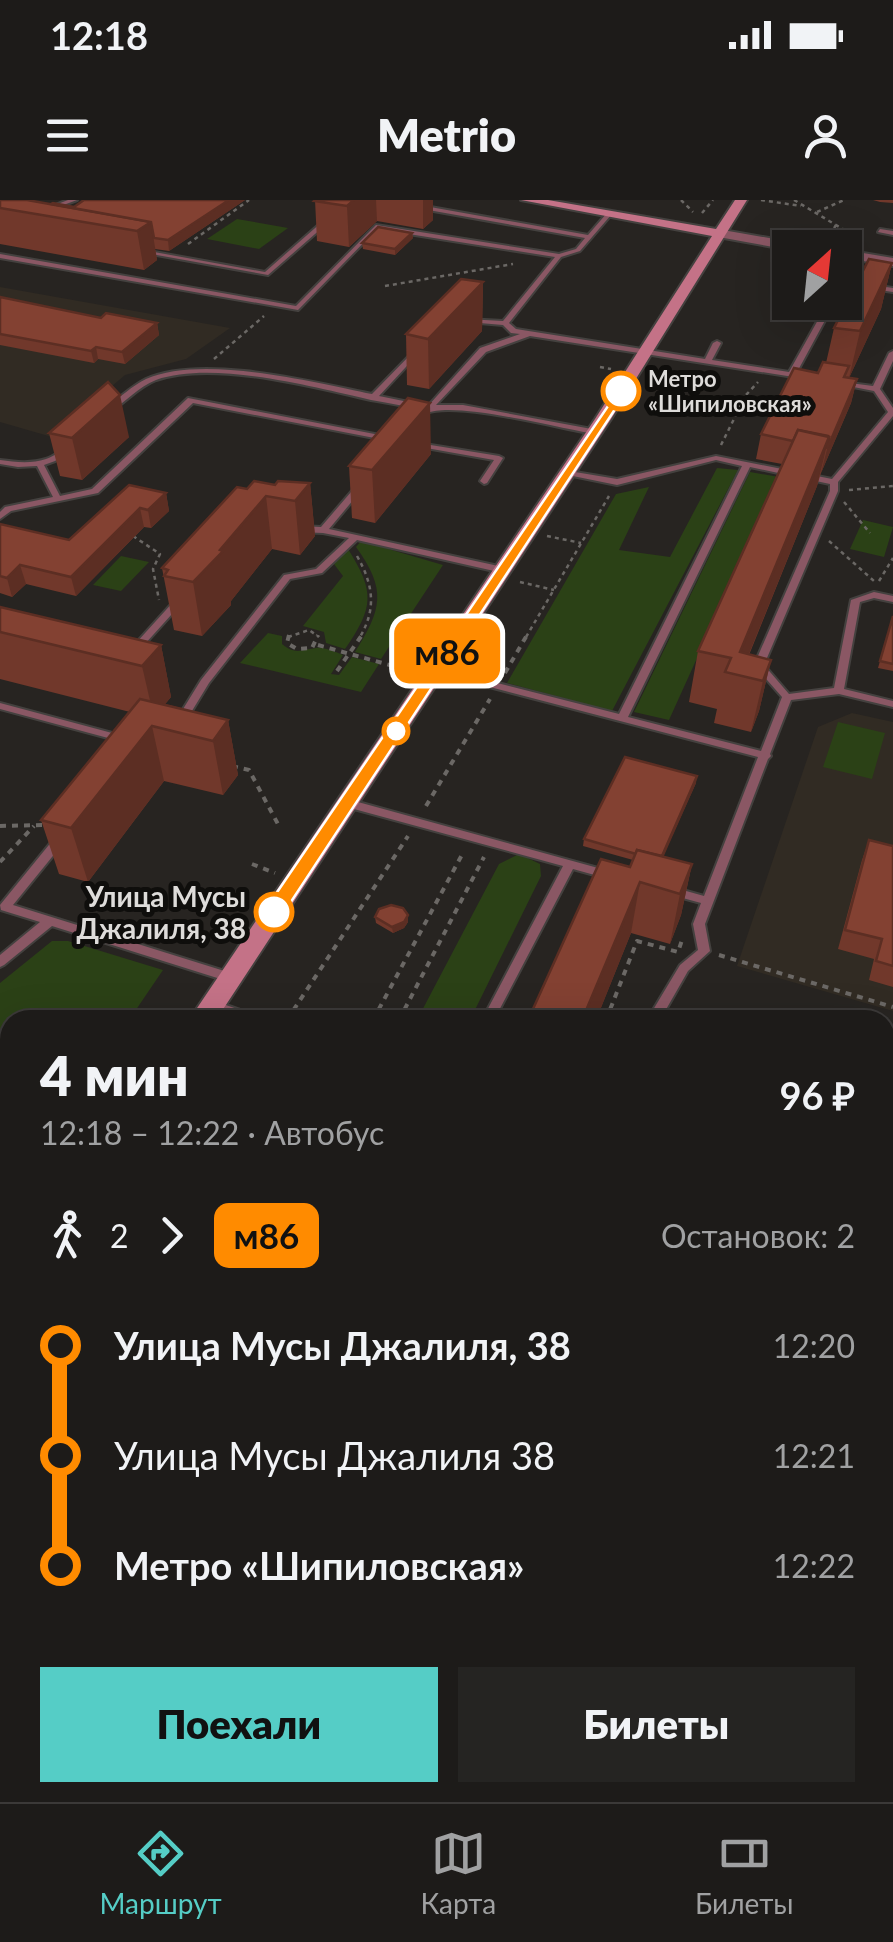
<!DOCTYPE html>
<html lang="ru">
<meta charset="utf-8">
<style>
body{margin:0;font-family:Lato,sans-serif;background:#252422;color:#f1f3f6;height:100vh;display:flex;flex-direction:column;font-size:38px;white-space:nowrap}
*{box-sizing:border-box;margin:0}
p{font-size:32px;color:#a0a1a2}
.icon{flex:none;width:55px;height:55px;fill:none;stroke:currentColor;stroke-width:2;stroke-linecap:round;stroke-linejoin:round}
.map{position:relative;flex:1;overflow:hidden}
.side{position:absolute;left:0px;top:810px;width:895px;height:792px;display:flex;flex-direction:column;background:#1d1b19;border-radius:30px 30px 0 0;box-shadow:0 10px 40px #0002,0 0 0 2px #3b3938}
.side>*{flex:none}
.badge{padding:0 20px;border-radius:15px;font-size:35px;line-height:65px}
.needle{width:65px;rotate:27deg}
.tools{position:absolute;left:772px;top:30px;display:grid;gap:20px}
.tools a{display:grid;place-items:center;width:90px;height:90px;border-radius:0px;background:#1d1b19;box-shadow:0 10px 40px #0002,0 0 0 2px #3b3938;font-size:50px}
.map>.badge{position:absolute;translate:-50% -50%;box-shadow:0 0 0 5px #fff}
.legs{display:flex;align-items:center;gap:15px;height:110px;padding:0 40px;font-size:32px}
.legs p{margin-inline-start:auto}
.headline{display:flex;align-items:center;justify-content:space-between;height:170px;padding:0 40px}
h1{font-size:55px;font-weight:800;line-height:75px}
.primary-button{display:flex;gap:20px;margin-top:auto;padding:20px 40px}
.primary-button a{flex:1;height:115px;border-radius:0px;background:#55cdc6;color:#111;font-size:40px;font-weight:800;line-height:115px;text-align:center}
.primary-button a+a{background:#252422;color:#f1f3f6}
ul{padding:0 40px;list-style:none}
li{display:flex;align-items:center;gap:35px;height:110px;font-size:38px}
li i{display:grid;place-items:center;width:15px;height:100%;margin:0 12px;background:currentColor}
li i::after{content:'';width:25px;height:25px;margin:-12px;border:8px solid;border-radius:50%;background:#1d1b19}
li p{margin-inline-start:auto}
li:first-child i{background:linear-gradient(#0000 50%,currentColor 0)}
li:last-child i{background:linear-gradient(currentColor 50%,#0000 0)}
.status{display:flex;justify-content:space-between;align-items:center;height:70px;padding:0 50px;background:#1d1b19;direction:ltr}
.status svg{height:28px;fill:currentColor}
header{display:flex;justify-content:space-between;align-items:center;height:130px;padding:0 40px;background:#1d1b19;font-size:45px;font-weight:800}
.dock{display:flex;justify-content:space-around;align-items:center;height:140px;border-top:2px solid #3b3938;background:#1d1b19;font-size:28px;color:#a0a1a2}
.dock a{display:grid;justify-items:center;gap:5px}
.dock .active{color:#55cdc6}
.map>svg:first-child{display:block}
</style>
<div class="status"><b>12:18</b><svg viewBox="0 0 49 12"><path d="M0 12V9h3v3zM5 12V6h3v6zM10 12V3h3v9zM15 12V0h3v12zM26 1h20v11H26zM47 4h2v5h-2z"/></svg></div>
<header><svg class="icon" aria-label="menu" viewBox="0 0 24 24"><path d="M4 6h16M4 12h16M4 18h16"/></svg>Metrio<svg class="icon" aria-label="person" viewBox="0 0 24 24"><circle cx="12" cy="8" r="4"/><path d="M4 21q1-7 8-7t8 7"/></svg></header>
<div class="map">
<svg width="893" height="1602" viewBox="0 0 893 1602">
<rect width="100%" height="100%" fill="#272421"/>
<g fill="#312b23">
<path d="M 0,87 L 230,128 L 186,159 L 125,175 L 52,237 L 0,222 Z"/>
<path d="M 852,513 L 893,522 L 893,811 L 737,766 L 818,527 Z"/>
<path d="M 889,893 L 893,894 L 893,1338 L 885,1335 L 885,913 Z"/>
</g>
<g fill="#2b4116">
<path d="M 237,19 L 288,28 L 259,49 L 207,39 Z"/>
<path d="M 717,268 L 738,270 L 612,511 L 507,483 L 616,294 L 649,287 L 619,350 L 670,357 Z"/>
<path d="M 750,272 L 779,277 L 669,520 L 634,512 Z"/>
<path d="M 863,320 L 893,327 L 884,357 L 850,349 Z"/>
<path d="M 361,341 L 443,365 L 381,459 L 355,452 C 382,409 387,390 356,347 Z"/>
<path d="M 348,349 C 375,392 374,407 345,449 L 326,443 L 324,432 L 303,426 L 343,376 L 334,364 Z"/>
<path d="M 121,356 L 149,362 L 121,391 L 93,385 Z"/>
<path d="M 268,433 L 282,436 L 282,444 C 295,455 301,450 316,448 C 324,447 335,452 343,455 L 331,474 L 339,475 L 352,457 L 379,464 L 361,492 L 240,463 Z"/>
<path d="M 838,522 L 885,533 L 872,579 L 823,567 Z"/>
<path d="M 519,654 L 540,664 L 541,676 L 470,820 L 417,820 L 499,664 Z"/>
<path d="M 52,741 L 68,741 L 163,770 L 129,820 L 10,820 L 10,992 L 0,1007 L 0,783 Z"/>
<path d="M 1,1467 L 10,1471 L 10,1592 L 21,1593 L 16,1602 L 0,1602 Z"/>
</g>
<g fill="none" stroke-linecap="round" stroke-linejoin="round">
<defs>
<g id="service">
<path d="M 68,0 L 77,0 L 50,10 L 45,9 Z"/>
<path d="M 347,0 L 354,0 L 268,75 L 140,52 L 143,50 L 265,72 Z"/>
<path d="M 419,5 L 588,35 L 607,13 L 611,13 L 611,15 L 580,51 L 561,57 L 509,123 L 516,129 L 705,159 L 713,143 L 717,141 L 721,143 L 712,160 L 789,172 L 828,102 L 835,102 L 796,174 L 800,174 L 800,178 L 530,136 L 486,152 L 436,205 L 463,205 L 597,230 L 598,232 L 594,234 C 559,228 455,201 427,213 L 424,213 L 424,210 C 406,206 388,203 371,200 C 313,187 213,160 156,180 C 138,187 126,202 111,211 L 107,209 L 108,207 C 120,197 132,186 146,179 C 202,154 313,182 372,194 L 415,150 L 418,150 L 418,154 L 379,196 L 428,206 L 480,148 L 520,134 L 511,133 L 503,125 L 468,122 L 466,121 L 466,119 L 503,121 L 555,57 L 377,29 L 298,110 L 0,58 L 0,54 L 296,106 L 376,25 L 559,54 L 576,49 L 585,38 L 417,8 Z"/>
<path d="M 880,29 L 893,31 L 893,35 L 878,32 Z"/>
<path d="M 845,81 L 893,88 L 893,92 L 845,85 Z"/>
<path d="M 893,151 L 893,161 L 880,189 L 893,208 L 893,216 L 838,282 L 838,291 L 764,465 L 789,494 L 834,488 L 851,400 L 874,392 L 893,396 L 893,402 L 874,398 L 860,402 L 844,489 L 893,501 L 893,507 L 839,494 L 791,500 L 770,554 L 771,556 L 768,559 L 705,724 L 710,751 L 688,771 L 660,820 L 647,820 L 680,765 L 698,750 L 693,724 L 701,703 L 668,694 L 666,691 L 672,687 L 704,696 L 758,557 L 432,472 L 430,470 L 435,467 L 619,514 L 742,266 L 716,260 L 617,285 L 563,274 L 563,270 L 617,279 L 716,256 L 832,279 L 888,212 L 874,191 L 838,184 L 842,182 L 873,186 L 889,153 ZM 750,267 L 830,284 L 830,291 L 754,465 L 782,497 L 761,551 L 628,517 Z"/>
<path d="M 188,198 L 390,237 L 394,239 L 390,241 L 193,203 L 98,293 L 11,311 L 0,319 L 0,312 L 5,307 L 53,297 L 37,266 L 18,267 L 0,264 L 0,260 C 15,262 31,264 46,259 C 55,256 61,250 70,247 L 70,251 L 55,261 L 44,265 L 60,296 L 92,289 Z"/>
<path d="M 412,242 L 499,256 L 503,258 L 487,283 L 484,284 L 480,281 L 494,260 L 415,246 L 411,244 Z"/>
<path d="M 357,285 L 364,287 L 329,329 L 503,367 L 508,370 L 503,373 L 357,340 L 322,373 L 290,379 L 209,483 L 184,524 L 176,524 L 175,522 L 201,480 L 284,375 L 316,369 L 349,338 L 323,333 L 300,332 L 296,329 L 300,326 L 321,327 Z"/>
<path d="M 178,399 L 181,400 L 181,404 L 144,445 L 148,451 L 146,453 L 140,453 L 134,445 L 136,443 L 175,400 Z"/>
<path d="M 0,503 L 127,537 L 128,539 L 123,542 L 0,509 Z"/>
<path d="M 347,599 L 609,671 L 615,675 L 609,679 L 573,669 L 494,820 L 482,820 L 563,666 L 343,606 L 342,603 Z"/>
<path d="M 61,634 L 67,638 L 65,641 L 13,705 L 234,774 L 236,777 L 234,780 L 230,782 L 52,726 L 4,765 L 0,767 L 0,755 L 40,722 L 1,710 L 0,705 L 57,635 Z"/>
<path d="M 212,800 L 257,816 L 259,820 L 239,820 L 208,808 L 206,805 L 208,802 Z"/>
<path d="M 0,1048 L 10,1052 L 10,1066 L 0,1062 Z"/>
<path d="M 0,1415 L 10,1418 L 10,1436 L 0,1433 Z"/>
<path d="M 885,1461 L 893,1465 L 893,1483 L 885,1479 Z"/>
<path d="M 122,1592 L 141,1592 L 137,1602 L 119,1602 Z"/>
<path d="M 338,1592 L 360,1592 L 355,1602 L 333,1602 Z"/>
<path d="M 681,1592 L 712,1592 L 719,1595 L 721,1602 L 691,1602 L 683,1599 Z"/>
</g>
<g id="tertiary">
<path d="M 717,29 L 803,44 L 809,48 L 790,50 L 713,36 L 713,30 Z"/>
<path d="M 845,50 L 893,58 L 893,66 L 845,58 Z"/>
</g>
<g id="secondary">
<path d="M 521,0 L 548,0 L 716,29 L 735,0 L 747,0 L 611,219 L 216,820 L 189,820 L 595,219 L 712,36 Z"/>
<path d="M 10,1102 L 10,1141 L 0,1145 L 0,1106 Z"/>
</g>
</defs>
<use href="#service" stroke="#44413f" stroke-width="4"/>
<use href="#tertiary" stroke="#44413f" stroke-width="4"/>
<use href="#secondary" stroke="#44413f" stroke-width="4"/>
<g stroke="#6b6865" stroke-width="2.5" stroke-dasharray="4 4" stroke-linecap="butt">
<path d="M 681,0 L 693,12"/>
<path d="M 761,0 L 801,6"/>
<path d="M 794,0 L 851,34"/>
<path d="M 817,12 L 844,0"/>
<path d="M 702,13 L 713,0"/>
<path d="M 826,42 L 836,25"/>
<path d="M 188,44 L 249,0"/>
<path d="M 385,86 L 513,64"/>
<path d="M 214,159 L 264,116"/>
<path d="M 600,167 L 611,169"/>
<path d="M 675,203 L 680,196"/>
<path d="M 721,245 L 746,195 L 758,182"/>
<path d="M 849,290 L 893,286"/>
<path d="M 844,302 L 870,333"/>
<path d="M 133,336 L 160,354 L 153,369 L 159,400"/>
<path d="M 547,336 L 581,343"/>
<path d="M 829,341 L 874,381"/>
<path d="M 357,356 C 373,384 377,408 360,437"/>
<path d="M 879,381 L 893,358"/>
<path d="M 520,382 L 554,390"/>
<path d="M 288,437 L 309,430 L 319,437"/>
<path d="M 526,437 L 609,296"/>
</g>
<g stroke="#6b6865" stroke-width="4" stroke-dasharray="6 6" stroke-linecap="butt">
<path d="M 289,435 L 287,443 L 297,449 L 312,448 L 318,435"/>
<path d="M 318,445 L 393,466"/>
<path d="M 337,471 L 362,435"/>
<path d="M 505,473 L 527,435"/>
<path d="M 232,566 L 249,570 L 279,626"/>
<path d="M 426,606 L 490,499"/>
<path d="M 0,626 L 45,625"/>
<path d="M 0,662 L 34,626"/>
<path d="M 252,664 L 275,673"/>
<path d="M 719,755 L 893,807"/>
<path d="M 287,820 L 408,636"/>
<path d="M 373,820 L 464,651"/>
<path d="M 399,820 L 484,657"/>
<path d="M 606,820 L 637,741 L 678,752 L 682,740"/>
<path d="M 0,940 L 10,945"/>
</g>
<g stroke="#6b6865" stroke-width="5" stroke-dasharray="10 10" stroke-linecap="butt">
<path d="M 0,1276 L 10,1281"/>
<path d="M 0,1303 L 10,1286"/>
</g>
<use href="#service" fill="#8a5764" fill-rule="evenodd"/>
<use href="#tertiary" fill="#8a5764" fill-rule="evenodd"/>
<use href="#secondary" fill="#c47287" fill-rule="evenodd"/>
</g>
<g fill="#71382b">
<path d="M 0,0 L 74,7 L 84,0 L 245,0 L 169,51 L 155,49 L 157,60 L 144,70 L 0,44 Z"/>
<path d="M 315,0 L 433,0 L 433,20 L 423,29 L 377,21 L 349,47 L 317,41 Z"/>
<path d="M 873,0 L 893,0 L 893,3 L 880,2 Z"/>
<path d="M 412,33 L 413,38 L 395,55 L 363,49 L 362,43 Z"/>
<path d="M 892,63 L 881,109 L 849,178 L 857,179 L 851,203 L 821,273 L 817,286 L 749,455 L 771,460 L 759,511 L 751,532 L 714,523 L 717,509 L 689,502 L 698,451 L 782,264 L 756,259 L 761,234 L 826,163 L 834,128 Z"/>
<path d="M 483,82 L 482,131 L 429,189 L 407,185 L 406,134 Z"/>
<path d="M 0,97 L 101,118 L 157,123 L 159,135 L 125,164 L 98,159 L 94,163 L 0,145 Z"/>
<path d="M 49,233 L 129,237 L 82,280 L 60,276 Z"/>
<path d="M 431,254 L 375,323 L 352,318 L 349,266 Z"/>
<path d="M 310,283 L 315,336 L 300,355 L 272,349 L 231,401 L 231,405 L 202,436 L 174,430 L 162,368 L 275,285 Z"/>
<path d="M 166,293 L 169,311 L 151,328 L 144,327 L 76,396 L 26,384 L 12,397 L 0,393 L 0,324 L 69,340 Z"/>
<path d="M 0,407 L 161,445 L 171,497 L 165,504 L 228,520 L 238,575 L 223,595 L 164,581 L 88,682 L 59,674 L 41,620 L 130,512 L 0,479 Z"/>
<path d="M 893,416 L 893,471 L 878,468 Z"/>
<path d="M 696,583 L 663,656 L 692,664 L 681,715 L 670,744 L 631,733 L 596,820 L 528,820 L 630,667 L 633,660 L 583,646 L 584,639 Z"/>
<path d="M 869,640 L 893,646 L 893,787 L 869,780 L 874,759 L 838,749 L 862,660 Z"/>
<path d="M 375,717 L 408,722 L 404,728 L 393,733 L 376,723 Z"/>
<path d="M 893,1182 L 893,1226 L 885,1223 L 885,1213 L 890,1186 Z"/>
<path d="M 885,1502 L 893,1505 L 893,1602 L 864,1602 L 843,1592 L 885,1592 Z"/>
</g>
<g fill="#5c2e23">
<path d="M 229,0 L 245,0 L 169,51 L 168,40 Z"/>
<path d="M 354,0 L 376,0 L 377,21 L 349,47 L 347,6 Z"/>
<path d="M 423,0 L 433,0 L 433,20 L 423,29 Z"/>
<path d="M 151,22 L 157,60 L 144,70 L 137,31 Z"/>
<path d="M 412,33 L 413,38 L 395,55 L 395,49 Z"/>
<path d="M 892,63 L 881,109 L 849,178 L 860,131 Z"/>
<path d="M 483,82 L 482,131 L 429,189 L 428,139 Z"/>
<path d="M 157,123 L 159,135 L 125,164 L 122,152 Z"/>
<path d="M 96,147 L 98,159 L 94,163 L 91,151 Z"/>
<path d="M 857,179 L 851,203 L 821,273 L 827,249 Z"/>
<path d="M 120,195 L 129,237 L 82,280 L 72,238 Z"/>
<path d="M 430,203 L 431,254 L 375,323 L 372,270 Z"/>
<path d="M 829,237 L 817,286 L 740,476 L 740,452 Z"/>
<path d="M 310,283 L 315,336 L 300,355 L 295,301 Z"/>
<path d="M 166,293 L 169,311 L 151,328 L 148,310 Z"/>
<path d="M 266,296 L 272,349 L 231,401 L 231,405 L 202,436 L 193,382 Z"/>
<path d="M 140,308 L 144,327 L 76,396 L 71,377 Z"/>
<path d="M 20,365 L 26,384 L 12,397 L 7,378 Z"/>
<path d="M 161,445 L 171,497 L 154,518 L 142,466 Z"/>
<path d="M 771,460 L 759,511 L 751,532 L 763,481 Z"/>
<path d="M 228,520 L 238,575 L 223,595 L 213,541 Z"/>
<path d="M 152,526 L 164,581 L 88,682 L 71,628 Z"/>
<path d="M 697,576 L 696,583 L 659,667 L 660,661 Z"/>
<path d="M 692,664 L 681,715 L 670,744 L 680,694 Z"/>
<path d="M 640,682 L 631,733 L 596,820 L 582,820 Z"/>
<path d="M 408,715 L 408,722 L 404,728 L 393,733 L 392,727 Z"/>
<path d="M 259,1592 L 277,1592 L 279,1596 L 277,1602 L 255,1602 Z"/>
</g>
<g fill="#834132" stroke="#5c2e23" stroke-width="2.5">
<path d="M 0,0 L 27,0 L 151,22 L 137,31 L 0,8 Z"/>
<path d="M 84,0 L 229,0 L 168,40 L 154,38 L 151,22 L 51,4 L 53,3 L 74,7 Z"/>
<path d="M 315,0 L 354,0 L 347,6 L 314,1 Z"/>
<path d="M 378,27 L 412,33 L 395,49 L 362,43 Z"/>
<path d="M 869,59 L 892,63 L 860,131 L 834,128 Z"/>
<path d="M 461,79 L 483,82 L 428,139 L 406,134 Z"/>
<path d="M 0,97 L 101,118 L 106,113 L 157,123 L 122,152 L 96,147 L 91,151 L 0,134 Z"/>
<path d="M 823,162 L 849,166 L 844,177 L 857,179 L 827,249 L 829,237 L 828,236 L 798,230 L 793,241 L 761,234 L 794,168 L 818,173 Z"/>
<path d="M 108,182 L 120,195 L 72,238 L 49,233 Z"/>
<path d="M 408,198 L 430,203 L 372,270 L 349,266 Z"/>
<path d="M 798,230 L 829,237 L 740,452 L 771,460 L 763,481 L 725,472 L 731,458 L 698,451 Z"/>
<path d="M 254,281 L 275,285 L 278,281 L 310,283 L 295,301 L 266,296 L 220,350 L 223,351 L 193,382 L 164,376 L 168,370 L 162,368 L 237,287 L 247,289 Z"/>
<path d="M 129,285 L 166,293 L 148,310 L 140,308 L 71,377 L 20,365 L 7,378 L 0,376 L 0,324 L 69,340 Z"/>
<path d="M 0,407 L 161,445 L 142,466 L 0,432 Z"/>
<path d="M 893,416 L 893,464 L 880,461 Z"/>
<path d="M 140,499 L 228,520 L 213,541 L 152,526 L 71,628 L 41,620 Z"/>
<path d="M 625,557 L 697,576 L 662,656 L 637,650 L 636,654 L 584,639 Z"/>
<path d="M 869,640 L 893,646 L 893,766 L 876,761 L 882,739 L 845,730 Z"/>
<path d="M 637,650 L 692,664 L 680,694 L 640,682 L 582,820 L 528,820 L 601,659 L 630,667 Z"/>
<path d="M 391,705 L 403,708 L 408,715 L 404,722 L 392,727 L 375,717 L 379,709 Z"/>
<path d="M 885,1502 L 893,1505 L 893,1588 L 885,1585 Z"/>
<path d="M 168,1592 L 259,1592 L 255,1602 L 164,1602 Z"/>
</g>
<path fill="#ff8b00" stroke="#fff" stroke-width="2.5" d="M 621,187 L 627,191 L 281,717 L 267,717 L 267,707 Z"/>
<g fill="#fff" stroke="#ff8b00" stroke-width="5">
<circle cx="621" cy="191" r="18"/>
<circle cx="396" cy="531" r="12"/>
<circle cx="274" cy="712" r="18"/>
</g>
<g text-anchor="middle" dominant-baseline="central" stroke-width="10" stroke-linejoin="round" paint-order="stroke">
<g font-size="22" font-weight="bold" fill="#dedcda" stroke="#0f0e0c" text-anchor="start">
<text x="648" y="178">Метро<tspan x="648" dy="25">«Шипиловская»</tspan></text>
</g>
<g font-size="28" font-weight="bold" fill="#dedcda" stroke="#0f0e0c" text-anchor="end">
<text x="246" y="696">Улица Мусы<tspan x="246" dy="32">Джалиля, 38</tspan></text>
</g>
</g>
</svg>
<div class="tools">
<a><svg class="needle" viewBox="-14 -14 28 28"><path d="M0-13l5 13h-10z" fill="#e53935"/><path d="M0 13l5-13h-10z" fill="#a0a1a2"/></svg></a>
</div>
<b class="badge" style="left:447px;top:451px;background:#ff8b00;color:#111">м86</b>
<section class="side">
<div class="headline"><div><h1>4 мин</h1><p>12:18 – 12:22 · Автобус</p></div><b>96 ₽</b></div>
<div class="legs"><svg class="icon" aria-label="walk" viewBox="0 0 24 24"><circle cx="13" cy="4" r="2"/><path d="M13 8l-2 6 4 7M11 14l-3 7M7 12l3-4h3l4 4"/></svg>2<svg class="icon" aria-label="forward" viewBox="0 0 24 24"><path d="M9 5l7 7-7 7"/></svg><b class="badge" style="background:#ff8b00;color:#111">м86</b><p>Остановок: 2</p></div>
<ul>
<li><i style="color:#ff8b00"></i><b>Улица Мусы Джалиля, 38</b><p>12:20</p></li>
<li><i style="color:#ff8b00"></i><span>Улица Мусы Джалиля 38</span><p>12:21</p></li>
<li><i style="color:#ff8b00"></i><b>Метро «Шипиловская»</b><p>12:22</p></li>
</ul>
<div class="primary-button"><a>Поехали</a><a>Билеты</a></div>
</section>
</div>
<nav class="dock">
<a class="active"><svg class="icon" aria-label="directions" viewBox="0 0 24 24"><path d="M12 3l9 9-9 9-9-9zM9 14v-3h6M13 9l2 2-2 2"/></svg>Маршрут</a>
<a><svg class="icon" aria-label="map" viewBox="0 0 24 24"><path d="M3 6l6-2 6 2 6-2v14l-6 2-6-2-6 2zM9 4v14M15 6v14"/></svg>Карта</a>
<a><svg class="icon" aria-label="tickets" viewBox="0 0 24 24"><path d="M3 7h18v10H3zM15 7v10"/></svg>Билеты</a>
</nav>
